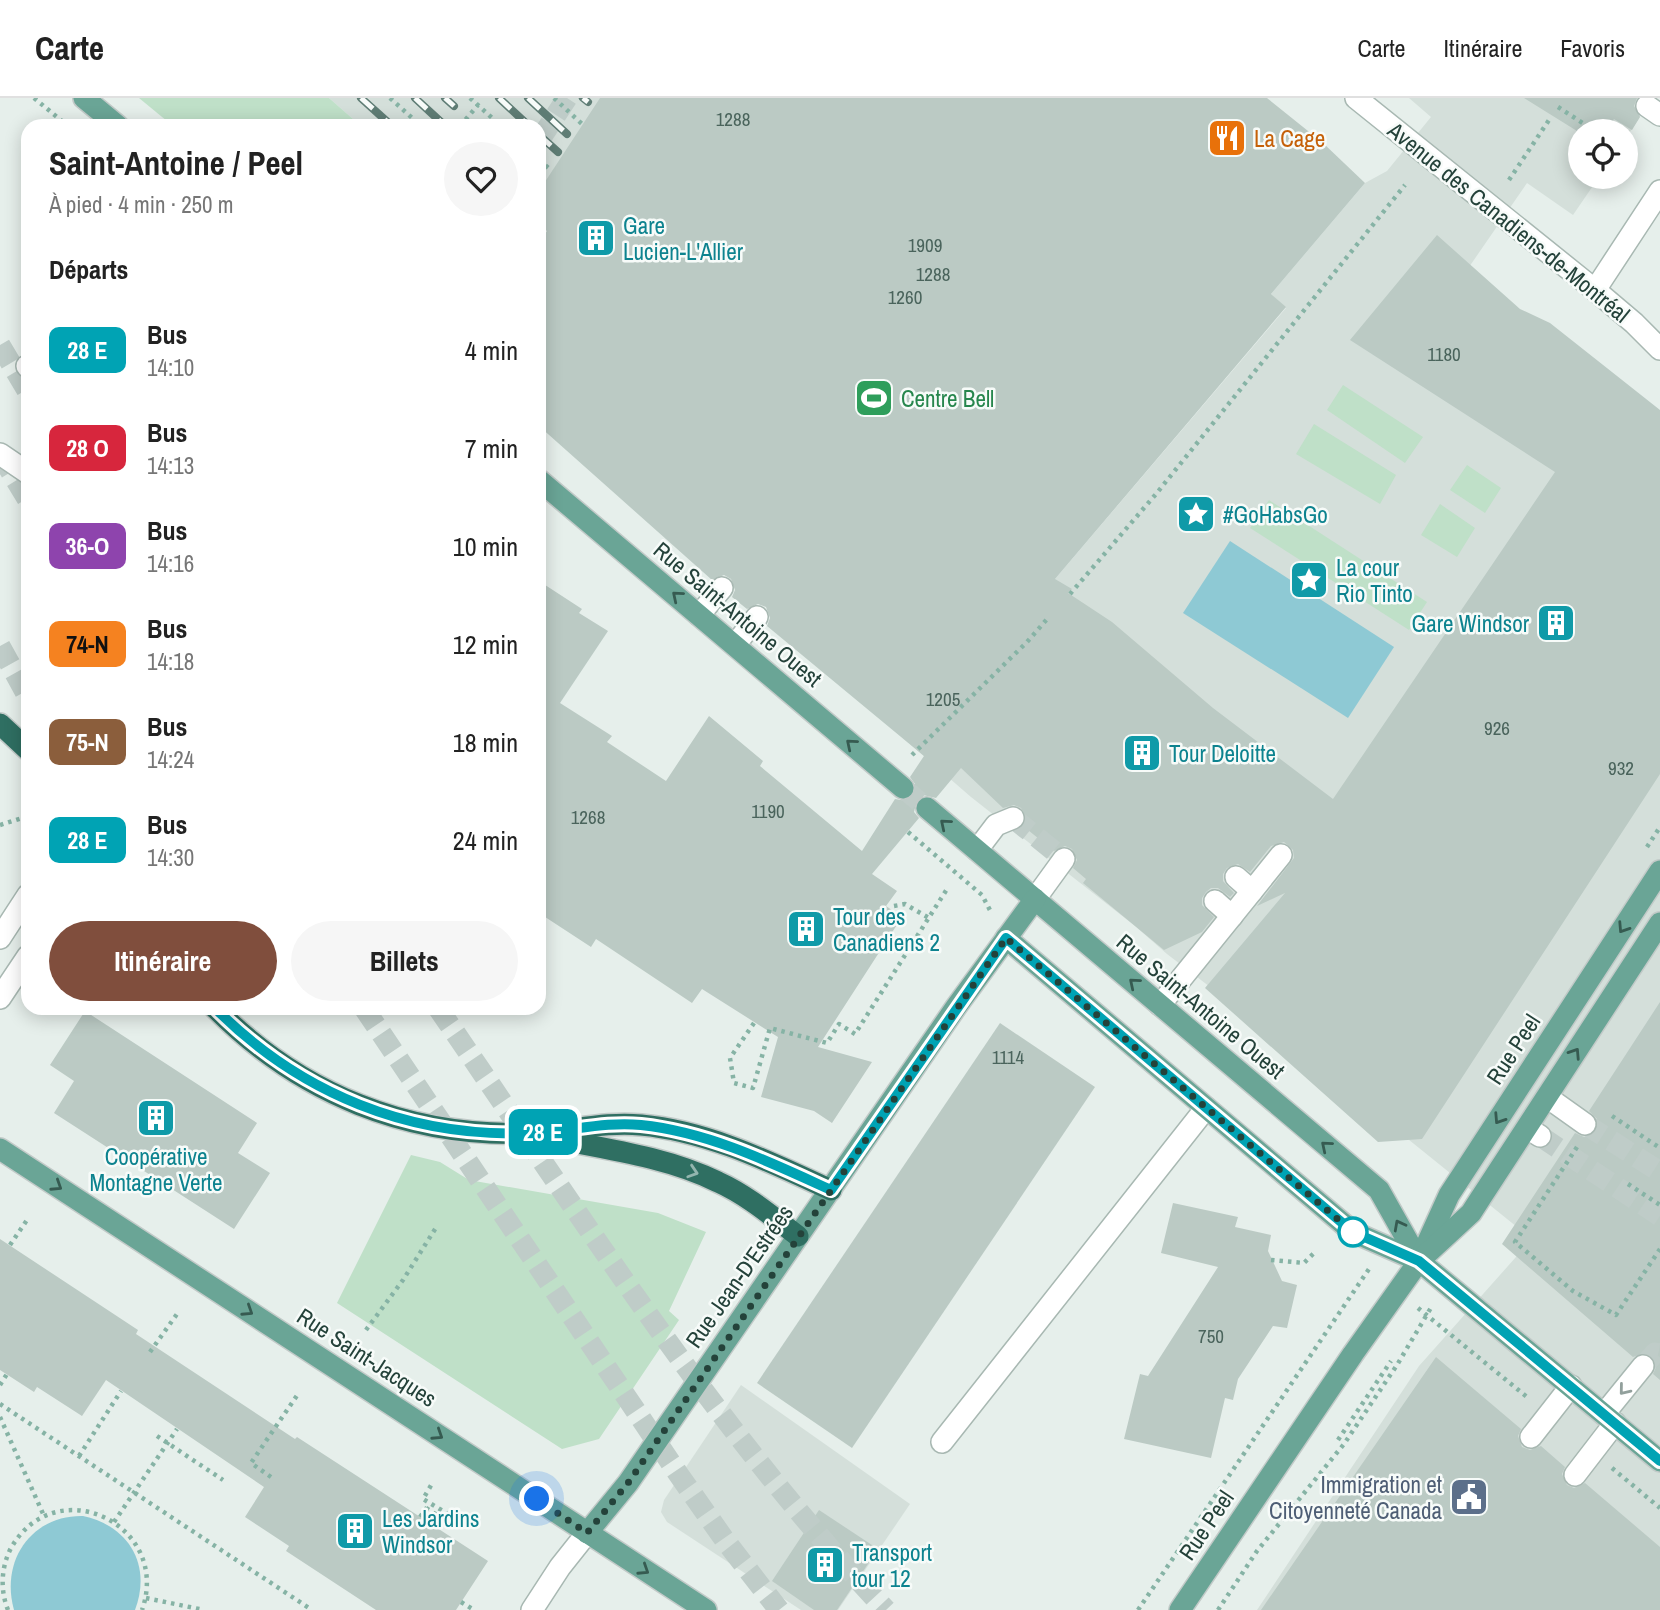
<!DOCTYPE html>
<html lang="fr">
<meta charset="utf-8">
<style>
body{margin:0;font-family:"Archivo Narrow",sans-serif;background:#f6f6f6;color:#222;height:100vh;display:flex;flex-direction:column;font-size:26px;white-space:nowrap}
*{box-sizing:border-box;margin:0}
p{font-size:23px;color:#767676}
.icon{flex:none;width:38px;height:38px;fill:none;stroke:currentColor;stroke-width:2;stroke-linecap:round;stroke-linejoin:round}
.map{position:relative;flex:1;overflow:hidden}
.sheet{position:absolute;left:21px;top:21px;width:525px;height:896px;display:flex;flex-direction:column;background:#fff;border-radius:21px;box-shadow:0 4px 18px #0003}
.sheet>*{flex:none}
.badge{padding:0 14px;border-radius:10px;font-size:24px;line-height:46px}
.controls{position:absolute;left:1568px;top:21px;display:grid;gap:14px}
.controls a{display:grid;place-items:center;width:70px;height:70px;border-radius:50%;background:#fff;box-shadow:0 4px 18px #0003;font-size:35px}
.you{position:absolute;width:35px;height:35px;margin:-18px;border:5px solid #fff;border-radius:50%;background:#1a73e8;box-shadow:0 0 0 10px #1a73e833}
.map>.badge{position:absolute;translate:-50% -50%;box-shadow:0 0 0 4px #fff}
h2{padding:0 28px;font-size:26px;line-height:63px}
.round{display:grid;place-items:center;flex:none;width:74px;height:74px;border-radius:37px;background:#f6f6f6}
.summary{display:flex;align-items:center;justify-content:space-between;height:119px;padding:0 28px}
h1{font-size:33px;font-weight:800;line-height:52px}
.primary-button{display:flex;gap:14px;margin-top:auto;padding:14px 28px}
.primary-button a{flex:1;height:80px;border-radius:42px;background:#804e3d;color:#fff;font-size:28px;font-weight:800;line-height:80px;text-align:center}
.primary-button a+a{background:#f6f6f6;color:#222}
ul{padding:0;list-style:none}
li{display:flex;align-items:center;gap:21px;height:98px;padding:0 28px}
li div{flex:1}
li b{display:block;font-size:26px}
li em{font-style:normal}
li .badge{min-width:77px;font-weight:700;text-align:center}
header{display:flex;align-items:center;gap:42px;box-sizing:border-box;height:98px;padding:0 35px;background:#fff;border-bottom:2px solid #e0e0e0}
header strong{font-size:33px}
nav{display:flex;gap:38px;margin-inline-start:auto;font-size:24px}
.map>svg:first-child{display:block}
</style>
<header>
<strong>Carte</strong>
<nav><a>Carte</a><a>Itinéraire</a><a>Favoris</a></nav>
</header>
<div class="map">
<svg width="1660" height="1512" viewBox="0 0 1660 1512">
<rect width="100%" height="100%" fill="#e6efeb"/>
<g fill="#d4dfda">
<path d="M 329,0 L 693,0 L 539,272 L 539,146 L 547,133 L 539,126 L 539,28 L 361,28 Z"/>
<path d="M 1409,0 L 1652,0 L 1626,40 L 1626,33 L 1580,33 L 1580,79 L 1599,79 L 1573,117 L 1527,85 L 1467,172 L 1660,326 L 1660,1512 L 1257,1512 L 1419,1268 L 1532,1141 L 1393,1029 L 1167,856 L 1135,828 L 971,699 L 903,640 L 1055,481 L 1286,210 L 1271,196 L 1365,85 L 1387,73 L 1431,19 Z"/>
<path d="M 741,1287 L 910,1406 L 838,1512 L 801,1512 L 667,1424 L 661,1414 L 664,1402 Z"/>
</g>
<g fill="#bfe0c8">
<path d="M 139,0 L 329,0 L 361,28 L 173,28 Z"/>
<path d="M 1343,287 L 1423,339 L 1405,365 L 1327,312 Z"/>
<path d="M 1314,326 L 1396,377 L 1380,406 L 1296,356 Z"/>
<path d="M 1467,367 L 1501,390 L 1485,415 L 1450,392 Z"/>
<path d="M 1269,402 L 1427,504 L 1409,532 L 1250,430 Z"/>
<path d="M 1440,406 L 1475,430 L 1457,459 L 1421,437 Z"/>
<path d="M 411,1057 L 440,1064 L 469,1082 L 658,1115 L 706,1134 L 669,1213 L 679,1222 L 599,1341 L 562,1351 L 337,1205 Z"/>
</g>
<g fill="#8ec9d4">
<path d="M 1230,443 L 1394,549 L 1348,620 L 1183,515 Z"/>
<path d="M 83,1418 C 129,1428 152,1467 135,1512 L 14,1512 C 0,1462 32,1417 83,1418 Z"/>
</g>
<g fill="#bbcac4">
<path d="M 600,0 L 1267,0 L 1323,45 L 1365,85 L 1271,196 L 1286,209 L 1055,481 L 1072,491 L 1068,495 L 1112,524 L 1213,610 L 1333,701 L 1555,374 L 1350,242 L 1437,137 L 1520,211 L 1550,225 L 1660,312 L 1660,676 L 1422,1041 L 1378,1044 L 1205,890 L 1285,795 L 1257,808 L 1294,760 L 1293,752 L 1284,744 L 1271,748 L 1250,774 L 1238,766 L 1227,770 L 1223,776 L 1223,783 L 1234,795 L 1230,799 L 1218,790 L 1211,790 L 1206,794 L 1202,800 L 1202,807 L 1214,819 L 1202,834 L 1164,852 L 1083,785 L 1086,781 L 1073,770 L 1077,762 L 1072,751 L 1065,748 L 1054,753 L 1023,728 L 1026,721 L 1021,710 L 1014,707 L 1003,710 L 961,670 L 936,700 L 923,697 L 917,702 L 914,714 L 919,720 L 872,776 L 897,793 L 886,808 L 902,819 L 818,949 L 872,964 L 832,1025 L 814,1013 L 761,999 L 778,939 L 702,891 L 692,905 L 596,841 L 591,849 L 539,815 L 539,483 L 582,511 L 579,515 L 608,533 L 560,605 L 612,638 L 607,644 L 666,683 L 709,618 L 763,663 L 760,668 L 862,753 L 895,701 L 907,703 L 913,698 L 915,686 L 910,679 L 924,658 L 767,528 L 770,520 L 766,509 L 758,506 L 747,511 L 732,499 L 735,492 L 731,481 L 724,477 L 712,482 L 539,328 L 539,146 L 547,133 L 539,126 L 539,93 Z"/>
<path d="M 1524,0 L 1637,0 L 1634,8 L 1640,19 L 1632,32 L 1614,21 L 1605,33 L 1577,33 Z"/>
<path d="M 1660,904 L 1660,1282 L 1653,1276 L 1656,1269 L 1652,1258 L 1644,1255 L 1633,1259 L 1502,1146 L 1575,1035 L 1584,1039 L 1591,1038 L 1596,1033 L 1597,1021 L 1589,1013 Z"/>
<path d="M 85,913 L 257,1025 L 238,1055 L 270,1075 L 234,1131 L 54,1015 L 74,983 L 50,967 Z"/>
<path d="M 1000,925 L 1095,989 L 852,1350 L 757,1285 Z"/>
<path d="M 1173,1105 L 1238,1119 L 1235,1129 L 1271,1137 L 1268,1153 L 1282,1183 L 1297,1187 L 1287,1230 L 1273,1228 L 1238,1281 L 1233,1302 L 1225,1300 L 1211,1360 L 1124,1341 L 1140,1276 L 1148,1278 L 1218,1169 L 1161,1155 Z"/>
<path d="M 0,1141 L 138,1232 L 136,1236 L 295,1341 L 297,1339 L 488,1463 L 456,1512 L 376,1512 L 286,1453 L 289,1448 L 245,1419 L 264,1389 L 106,1282 L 82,1318 L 37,1289 L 34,1294 L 0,1272 Z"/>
<path d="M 1436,1259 L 1521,1331 L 1518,1338 L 1522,1349 L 1530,1352 L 1541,1348 L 1565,1369 L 1562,1376 L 1567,1387 L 1574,1390 L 1585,1385 L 1660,1449 L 1660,1512 L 1261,1512 Z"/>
<path d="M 819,1412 L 878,1451 L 837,1512 L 814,1512 L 772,1483 Z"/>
</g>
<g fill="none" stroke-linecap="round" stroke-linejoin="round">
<g stroke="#bfccc8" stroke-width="21" stroke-dasharray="21 10" stroke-linecap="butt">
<path d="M 539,43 L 567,0"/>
<path d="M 1013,720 L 1064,761"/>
<path d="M 1585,1026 L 1660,1074"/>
<path d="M 1540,1038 L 1660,1118"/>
<path d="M 1643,1268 L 1655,1255 L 1660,1256"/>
</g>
<path stroke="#bfccc8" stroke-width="21" stroke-dasharray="21 10" stroke-linecap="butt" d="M 903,690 L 927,710"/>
<g stroke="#bfccc8" stroke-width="21" stroke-dasharray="21 10" stroke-linecap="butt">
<path d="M 0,247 L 28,294"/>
<path d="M 0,356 L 28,402"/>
<path d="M 0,548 L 28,599"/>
<path d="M 364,910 L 679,1377 L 724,1441 L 779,1512"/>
<path d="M 438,910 C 580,1116 714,1330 886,1512"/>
</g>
<defs>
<g id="minor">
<path d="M 1356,0 L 1595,192 L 1634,225 L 1660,251"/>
<path d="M 1647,8 L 1660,17"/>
<path d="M 1595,192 L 1660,93"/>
<path d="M 27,268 L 28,269"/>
<path d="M 0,356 L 28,375"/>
<path d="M 699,517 L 722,490"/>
<path d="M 735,547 L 757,519"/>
<path d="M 977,752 L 996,727 L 1013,720"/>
<path d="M 1236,779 L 1252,793"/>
<path d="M 1035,801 L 1064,761"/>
<path d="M 1215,803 L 1232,818"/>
<path d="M 0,840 L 28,797"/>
<path d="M 0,900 L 28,858"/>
<path d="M 1160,907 L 1281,757"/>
<path d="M 1547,999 L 1585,1026"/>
<path d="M 1527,1030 L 1540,1038"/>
<path d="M 1604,1316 L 1643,1268"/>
<path d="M 1531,1339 L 1571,1288"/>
<path d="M 942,1344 L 1206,1010"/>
<path d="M 1575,1377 L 1615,1325"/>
<path d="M 532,1512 L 560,1469 L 587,1435"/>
</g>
<g id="major">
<path d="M 84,0 L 118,28"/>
<path d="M 539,382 L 903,690"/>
<path d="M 927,710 L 1379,1092 L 1419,1163"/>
<path d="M 1006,840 L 1353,1134 L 1419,1163 L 1660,1363"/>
<path d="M 0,1051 L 706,1512"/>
<path d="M 1424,1152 L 1449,1097 L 1660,773"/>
<path d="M 587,1435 L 628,1385 L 956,909 L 1035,801"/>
<path d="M 1180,1512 L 1353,1256 L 1419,1163 L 1471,1115 L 1480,1101 L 1660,825"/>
</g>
<g id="highway">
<path d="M 0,626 L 28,652"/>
<path d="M 215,910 C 300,996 409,1040 530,1035 C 567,1034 605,1023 641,1027 C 708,1033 770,1064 831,1092"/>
<path d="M 551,1040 C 606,1051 667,1059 718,1084 C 747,1097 773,1119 798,1138"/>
</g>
</defs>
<use href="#minor" stroke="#a8b8b2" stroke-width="24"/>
<use href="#major" stroke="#c2cac8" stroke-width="24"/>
<use href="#highway" stroke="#c2cac8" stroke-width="24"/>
<g stroke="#86b3a5" stroke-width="4.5" stroke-dasharray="3.5 5" stroke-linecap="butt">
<path d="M 34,0 L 68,28"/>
<path d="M 390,0 L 421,28"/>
<path d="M 470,0 L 501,28"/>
<path d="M 554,0 L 582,26"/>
<path d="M 1558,9 L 1595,33"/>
<path d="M 460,28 L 478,7"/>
<path d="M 1626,53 L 1633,57"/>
<path d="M 539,62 L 552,73"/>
<path d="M 1509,82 L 1549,22"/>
<path d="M 1070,496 L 1156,396 L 1405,87"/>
<path d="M 912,657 L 1027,544 L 1048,520"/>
<path d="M 0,727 L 22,720 L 28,721"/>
<path d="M 908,734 L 982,797 L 992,816"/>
<path d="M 1647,749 L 1660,729"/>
<path d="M 894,808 L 905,806 L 929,820"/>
<path d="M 754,925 L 730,960 L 734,985 L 753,990 L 770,930 L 827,945 L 839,926 L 855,936 L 947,791"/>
<path d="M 1612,1018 L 1660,1050"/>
<path d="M 1577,1049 L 1515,1144 L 1573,1193 L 1616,1217 L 1660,1151"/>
<path d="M 1628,1086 L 1660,1107"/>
<path d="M 10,1147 L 29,1119"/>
<path d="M 1271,1162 L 1304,1165 L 1314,1155"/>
<path d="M 1418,1210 L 1527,1299"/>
<path d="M 366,1232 L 403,1182 L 437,1128"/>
<path d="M 150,1254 L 177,1216"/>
<path d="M 0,1287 L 7,1276"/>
<path d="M 0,1306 L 312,1512"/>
<path d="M 0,1319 L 44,1418"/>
<path d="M 157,1338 L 223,1382"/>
<path d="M 1338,1342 L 1391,1263"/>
<path d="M 79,1358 L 121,1293"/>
<path d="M 1612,1370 L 1660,1410"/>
<path d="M 271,1379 L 251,1365 L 298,1296"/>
<path d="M 426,1410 L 454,1428 L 458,1422 L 423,1401 L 433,1384"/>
<path d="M 420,1419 L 428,1408"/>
<path d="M 114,1424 L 177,1331"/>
<path d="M 146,1500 L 204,1512"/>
<path d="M 461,1504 L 474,1512"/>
<path d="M 8,1512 C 0,1492 1,1469 11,1450 C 56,1371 172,1427 142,1512"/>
<path d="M 1138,1512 L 1369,1171"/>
<path d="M 1218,1512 L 1257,1453 L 1344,1346 L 1397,1267 L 1432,1208"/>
</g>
<use href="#minor" stroke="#fff" stroke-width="21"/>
<use href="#major" stroke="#6aa596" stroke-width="21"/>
<use href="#highway" stroke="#2f6f62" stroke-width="21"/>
<defs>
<g id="rail">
<path d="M 361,0 L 392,28"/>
<path d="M 415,0 L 441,24"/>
<path d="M 445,0 L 454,8"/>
<path d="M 499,0 L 529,28"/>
<path d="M 528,0 L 567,36"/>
<path d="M 583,0 L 588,4"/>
<path d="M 539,37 L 558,54"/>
</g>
</defs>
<use href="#rail" stroke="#5f7d75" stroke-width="8"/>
<use href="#rail" stroke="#f7fbf9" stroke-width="5" stroke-dasharray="16" stroke-linecap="butt"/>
</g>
<defs><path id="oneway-chevron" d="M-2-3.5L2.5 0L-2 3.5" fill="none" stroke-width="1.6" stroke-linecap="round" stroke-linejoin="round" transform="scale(1.75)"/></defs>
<g stroke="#365b51">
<use href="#oneway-chevron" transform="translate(677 498) rotate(-140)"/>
<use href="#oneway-chevron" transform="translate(851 646) rotate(-140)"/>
<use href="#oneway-chevron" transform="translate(945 726) rotate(-140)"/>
<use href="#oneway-chevron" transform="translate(1623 830) rotate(123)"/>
<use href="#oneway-chevron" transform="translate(1134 885) rotate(-140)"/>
<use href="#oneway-chevron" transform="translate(1575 955) rotate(-57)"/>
<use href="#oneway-chevron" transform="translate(1499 1021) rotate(123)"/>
<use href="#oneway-chevron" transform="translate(1326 1048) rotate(-140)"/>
<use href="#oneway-chevron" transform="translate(57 1088) rotate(33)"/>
<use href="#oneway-chevron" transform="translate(1399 1127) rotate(-118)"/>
<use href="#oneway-chevron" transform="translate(248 1213) rotate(33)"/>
<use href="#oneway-chevron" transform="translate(438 1337) rotate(33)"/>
<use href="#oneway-chevron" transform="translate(644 1472) rotate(33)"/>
</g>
<use stroke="#93b5ae" href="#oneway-chevron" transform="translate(693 1074) rotate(18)"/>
<use stroke="#92a09c" href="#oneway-chevron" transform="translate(1624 1292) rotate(129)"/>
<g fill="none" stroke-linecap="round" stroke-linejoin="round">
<defs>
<path id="line" d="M 215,910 C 300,996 410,1040 530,1035 C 567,1034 605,1023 641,1027 C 708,1034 770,1064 831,1092 L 1006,840 L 1353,1134 L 1419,1163 L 1660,1363"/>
</defs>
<use href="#line" stroke="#fff" stroke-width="16"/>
<use href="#line" stroke="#00a3b4" stroke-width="10"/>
<path stroke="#24423a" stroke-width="7" stroke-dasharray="0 12.6" d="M 537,1401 L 587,1435 L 628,1385 L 1006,840 L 1353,1134"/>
</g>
<defs>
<symbol id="restaurant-square" viewBox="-11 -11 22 22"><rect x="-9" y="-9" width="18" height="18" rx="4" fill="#e8710a" stroke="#f7fbf9"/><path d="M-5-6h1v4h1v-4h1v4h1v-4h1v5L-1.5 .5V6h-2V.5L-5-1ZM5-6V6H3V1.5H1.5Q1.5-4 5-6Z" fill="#fff"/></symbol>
<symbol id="building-square" viewBox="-11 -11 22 22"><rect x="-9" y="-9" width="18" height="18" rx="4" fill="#0f9aa8" stroke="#f7fbf9"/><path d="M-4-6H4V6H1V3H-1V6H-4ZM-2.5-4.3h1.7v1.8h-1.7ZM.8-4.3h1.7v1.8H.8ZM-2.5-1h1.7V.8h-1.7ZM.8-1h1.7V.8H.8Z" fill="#fff"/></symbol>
<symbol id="stadium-square" viewBox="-11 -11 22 22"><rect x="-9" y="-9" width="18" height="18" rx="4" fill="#2e9e5b" stroke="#f7fbf9"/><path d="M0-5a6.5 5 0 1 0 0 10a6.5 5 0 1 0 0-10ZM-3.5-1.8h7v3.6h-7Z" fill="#fff"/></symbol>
<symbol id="sight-square" viewBox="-11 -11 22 22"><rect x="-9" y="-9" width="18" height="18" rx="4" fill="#0f9aa8" stroke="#f7fbf9"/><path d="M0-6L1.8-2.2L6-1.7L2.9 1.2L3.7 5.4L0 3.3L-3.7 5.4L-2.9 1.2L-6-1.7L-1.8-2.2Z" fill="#fff"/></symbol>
<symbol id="civic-square" viewBox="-11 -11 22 22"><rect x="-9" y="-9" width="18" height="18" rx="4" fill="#5c6f8a" stroke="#f7fbf9"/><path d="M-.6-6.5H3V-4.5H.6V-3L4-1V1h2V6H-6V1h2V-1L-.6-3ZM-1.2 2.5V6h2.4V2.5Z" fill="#fff"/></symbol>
</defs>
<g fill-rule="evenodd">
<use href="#restaurant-square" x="1205" y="18" width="44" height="44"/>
<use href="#building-square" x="574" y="118" width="44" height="44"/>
<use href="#stadium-square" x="852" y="278" width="44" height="44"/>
<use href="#sight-square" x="1174" y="394" width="44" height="44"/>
<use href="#sight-square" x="1287" y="460" width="44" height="44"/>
<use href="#building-square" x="1534" y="503" width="44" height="44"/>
<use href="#building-square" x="1120" y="633" width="44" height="44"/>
<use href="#building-square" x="784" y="809" width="44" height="44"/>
<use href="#building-square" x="134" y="998" width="44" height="44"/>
<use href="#civic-square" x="1447" y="1377" width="44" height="44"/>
<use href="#building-square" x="333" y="1411" width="44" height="44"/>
<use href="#building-square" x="803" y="1445" width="44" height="44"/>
</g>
<circle fill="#fff" stroke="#00a3b4" stroke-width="3.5" cx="1353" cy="1134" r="14"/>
<g text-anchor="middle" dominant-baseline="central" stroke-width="5" stroke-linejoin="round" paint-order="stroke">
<g font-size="19" fill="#4a645c">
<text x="733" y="21">1288</text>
<text x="925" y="147">1909</text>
<text x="933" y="176">1288</text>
<text x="905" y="199">1260</text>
<text x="1444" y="256">1180</text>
<text x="943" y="601">1205</text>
<text x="1497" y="630">926</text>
<text x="1621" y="670">932</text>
<text x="768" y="713">1190</text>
<text x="588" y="719">1268</text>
<text x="1008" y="959">1114</text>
<text x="1211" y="1238">750</text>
</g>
<g font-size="23" fill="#c56008" stroke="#f7fbf9" text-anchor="start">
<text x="1254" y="40">La Cage</text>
</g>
<g font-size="23" fill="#24423a" stroke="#f7fbf9">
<text transform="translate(1509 124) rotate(39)">Avenue des Canadiens-de-Montréal</text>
<text transform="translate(738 516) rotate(40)">Rue Saint-Antoine Ouest</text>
<text transform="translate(1201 908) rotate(40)">Rue Saint-Antoine Ouest</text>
<text transform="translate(1513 951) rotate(-57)">Rue Peel</text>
<text transform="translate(739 1178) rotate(-55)">Rue Jean-D'Estrées</text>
<text transform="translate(367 1259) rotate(33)">Rue Saint-Jacques</text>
<text transform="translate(1206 1427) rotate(-56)">Rue Peel</text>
</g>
<g font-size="23" fill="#0d838f" stroke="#f7fbf9" text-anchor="start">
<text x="623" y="127">Gare<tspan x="623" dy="26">Lucien-L'Allier</tspan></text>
<text x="1223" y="416">#GoHabsGo</text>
<text x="1336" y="469">La cour<tspan x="1336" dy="26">Rio Tinto</tspan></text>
<text x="1529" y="525" text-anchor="end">Gare Windsor</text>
<text x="1169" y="655">Tour Deloitte</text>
<text x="833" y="818">Tour des<tspan x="833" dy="26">Canadiens 2</tspan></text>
<text x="156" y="1058" text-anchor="middle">Coopérative<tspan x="156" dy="26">Montagne Verte</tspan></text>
<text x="382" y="1420">Les Jardins<tspan x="382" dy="26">Windsor</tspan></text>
<text x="852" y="1454">Transport<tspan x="852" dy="26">tour 12</tspan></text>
</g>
<g font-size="23" fill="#27864d" stroke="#f7fbf9" text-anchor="start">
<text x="901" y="300">Centre Bell</text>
</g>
<g font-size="23" fill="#4e5e75" stroke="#f7fbf9" text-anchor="end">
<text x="1442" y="1386">Immigration et<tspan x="1442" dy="26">Citoyenneté Canada</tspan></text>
</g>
</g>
</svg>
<div class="controls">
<a><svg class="icon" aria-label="locate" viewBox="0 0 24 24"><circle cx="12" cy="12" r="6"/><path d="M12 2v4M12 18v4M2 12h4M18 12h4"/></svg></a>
</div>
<div class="you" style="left:537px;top:1401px"></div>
<b class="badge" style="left:543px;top:1034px;background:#00a3b4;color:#fff">28 E</b>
<section class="sheet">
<div class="summary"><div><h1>Saint-Antoine / Peel</h1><p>À pied · 4 min · 250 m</p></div><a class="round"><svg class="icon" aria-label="heart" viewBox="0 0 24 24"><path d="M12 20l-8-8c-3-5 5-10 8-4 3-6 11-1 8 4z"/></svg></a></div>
<h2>Départs</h2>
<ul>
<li><span class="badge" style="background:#00a3b4;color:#fff">28 E</span><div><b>Bus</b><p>14:10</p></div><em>4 min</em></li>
<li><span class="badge" style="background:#d7263d;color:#fff">28 O</span><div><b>Bus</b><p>14:13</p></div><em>7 min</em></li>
<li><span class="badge" style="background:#8e44ad;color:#fff">36-O</span><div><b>Bus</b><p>14:16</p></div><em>10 min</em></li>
<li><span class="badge" style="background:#f58220;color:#111">74-N</span><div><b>Bus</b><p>14:18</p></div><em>12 min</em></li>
<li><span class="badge" style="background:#8b5e3c;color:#fff">75-N</span><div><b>Bus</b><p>14:24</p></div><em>18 min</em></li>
<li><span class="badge" style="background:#00a3b4;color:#fff">28 E</span><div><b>Bus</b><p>14:30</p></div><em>24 min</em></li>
</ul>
<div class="primary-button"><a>Itinéraire</a><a>Billets</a></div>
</section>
</div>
